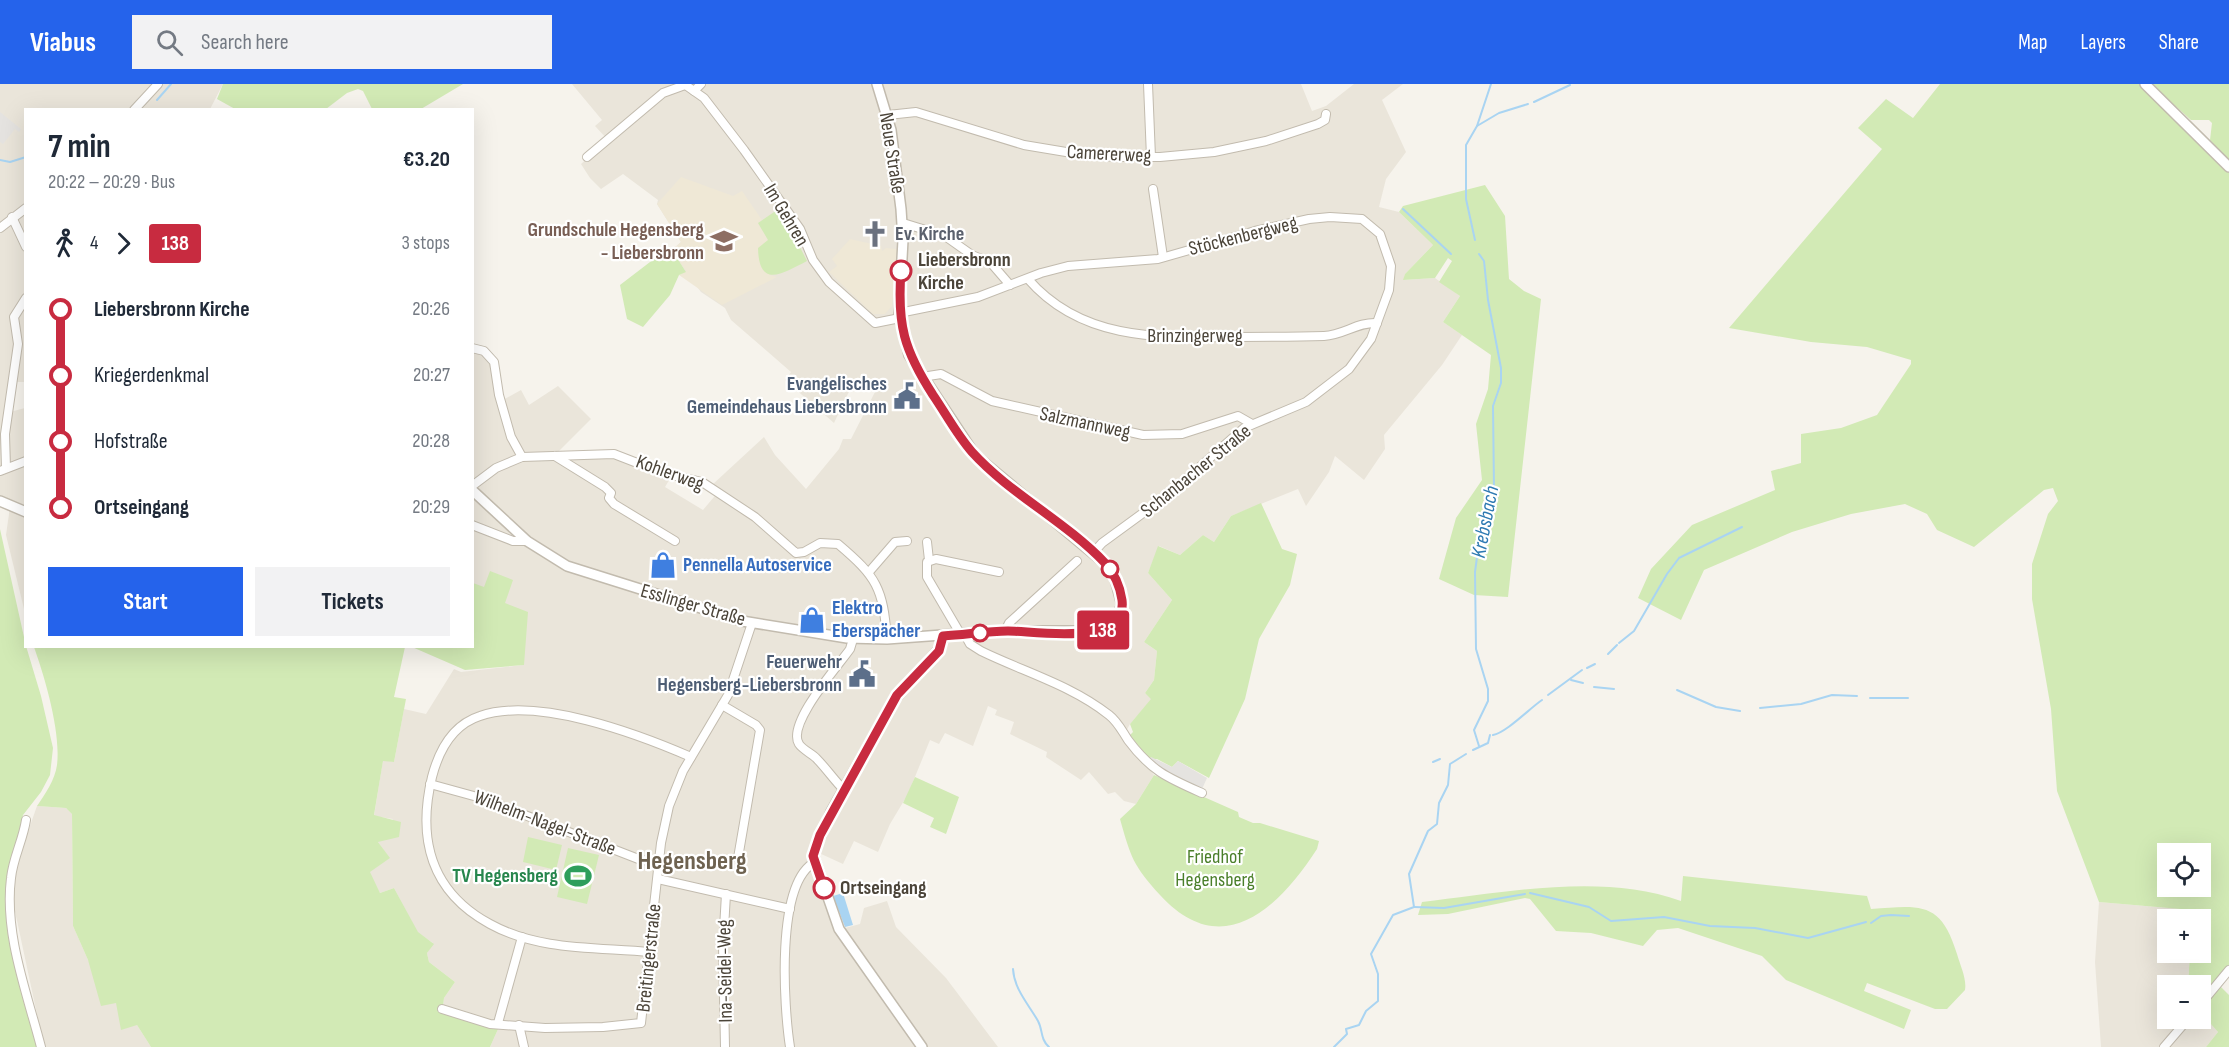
<!DOCTYPE html>
<meta charset="utf-8">
<style>
body{margin:0;font-family:"Sofia Sans Condensed",sans-serif;background:#f2f2f3;color:#1f2937;height:100vh;display:flex;flex-direction:column;font-size:22px;white-space:nowrap}
*{box-sizing:border-box;margin:0}
p{font-size:20px;color:#747a83}
.icon{flex:none;width:33px;height:33px;fill:none;stroke:currentColor;stroke-width:2;stroke-linecap:round;stroke-linejoin:round}
.map{position:relative;flex:1;overflow:hidden}
.sheet{position:absolute;left:24px;top:24px;width:450px;height:540px;display:flex;flex-direction:column;background:#fff;border-radius:0px;box-shadow:0 6px 24px #0002}
.sheet>*{flex:none}
.badge{padding:0 12px;border-radius:4px;font-size:21px;line-height:39px}
.tools{position:absolute;left:2157px;top:759px;display:grid;gap:12px}
.tools a{display:grid;place-items:center;width:54px;height:54px;border-radius:0px;background:#fff;box-shadow:0 6px 24px #0002;font-size:30px}
.map>.badge{position:absolute;translate:-50% -50%;box-shadow:0 0 0 3px #fff}
.legs{display:flex;align-items:center;gap:9px;height:66px;padding:0 24px;font-size:20px}
.legs p{margin-inline-start:auto}
.summary{display:flex;align-items:center;justify-content:space-between;height:102px;padding:0 24px}
h1{font-size:33px;font-weight:700;line-height:45px}
.primary-button{display:flex;gap:12px;margin-top:auto;padding:12px 24px}
.primary-button a{flex:1;height:69px;border-radius:0px;background:#2563eb;color:#fff;font-size:24px;font-weight:700;line-height:69px;text-align:center}
.primary-button a+a{background:#f2f2f3;color:#1f2937}
ul{padding:0 24px;list-style:none}
li{display:flex;align-items:center;gap:21px;height:66px;font-size:22px}
li i{display:grid;place-items:center;width:9px;height:100%;margin:0 8px;background:currentColor}
li i::after{content:'';width:15px;height:15px;margin:-8px;border:4px solid;border-radius:50%;background:#fff}
li p{margin-inline-start:auto}
li:first-child i{background:linear-gradient(#0000 50%,currentColor 0)}
li:last-child i{background:linear-gradient(currentColor 50%,#0000 0)}
header{display:flex;align-items:center;gap:36px;box-sizing:border-box;height:84px;padding:0 30px;background:#2563eb;color:#fff}
header strong{font-size:28px}
nav{display:flex;gap:33px;margin-inline-start:auto;font-size:21px}
.search{width:420px;height:54px;background:#f2f2f3;display:flex;align-items:center;gap:15px;box-sizing:border-box;padding:0 21px;border-radius:0px;color:#747a83;font-size:22px}
.map>svg:first-child{display:block}
</style>
<header>
<strong>Viabus</strong>
<div class="search"><svg class="icon" aria-label="search" viewBox="0 0 24 24"><circle cx="10" cy="10" r="6"/><path d="M15 15l6 6"/></svg>Search here</div>
<nav><a>Map</a><a>Layers</a><a>Share</a></nav>
</header>
<div class="map">
<svg width="2229" height="963" viewBox="0 0 2229 963">
<rect width="100%" height="100%" fill="#f6f3ec"/>
<g fill="#eae5da">
<path d="M 0,0 L 223,0 L 210,25 L 26,26 L 25,298 L 10,298 L 10,328 L 25,324 L 25,529 L 6,451 L 11,416 L 0,411 Z"/>
<path d="M 572,0 L 1301,0 L 1312,27 L 1326,22 L 1354,0 L 1403,0 L 1382,16 L 1406,68 L 1386,95 L 1379,123 L 1399,128 L 1433,161 L 1405,190 L 1404,196 L 1435,194 L 1460,212 L 1443,238 L 1462,251 L 1442,281 L 1384,351 L 1385,365 L 1364,396 L 1335,372 L 1329,388 L 1306,422 L 1298,405 L 1231,432 L 1214,458 L 1203,451 L 1180,471 L 1159,462 L 1148,489 L 1172,516 L 1144,558 L 1157,567 L 1154,596 L 1145,609 L 1152,615 L 1130,640 L 1123,653 L 1154,691 L 1136,720 L 1124,717 L 1115,708 L 1108,710 L 1089,688 L 1081,696 L 1046,673 L 1047,668 L 1010,650 L 1014,638 L 995,631 L 997,626 L 988,622 L 973,662 L 945,649 L 939,660 L 930,656 L 908,710 L 890,740 L 878,768 L 854,757 L 843,780 L 819,769 L 809,771 L 834,847 L 860,840 L 864,824 L 887,817 L 896,843 L 946,894 L 998,963 L 490,963 L 499,943 L 490,938 L 443,922 L 444,914 L 455,898 L 429,878 L 427,869 L 433,859 L 418,849 L 394,804 L 380,809 L 369,788 L 389,774 L 378,758 L 393,735 L 374,732 L 383,676 L 394,678 L 404,625 L 426,630 L 454,585 L 461,588 L 523,581 L 505,519 L 473,499 L 473,267 L 490,274 L 503,316 L 521,306 L 529,321 L 558,302 L 591,335 L 558,368 L 561,372 L 612,372 L 671,393 L 665,403 L 703,426 L 719,407 L 712,401 L 764,353 L 775,371 L 806,405 L 839,365 L 843,355 L 851,355 L 875,308 L 854,297 L 834,339 L 785,296 L 791,288 L 731,236 L 725,224 L 701,208 L 686,188 L 672,166 L 681,158 L 657,120 L 658,116 L 623,90 L 601,105 L 590,94 L 581,80 L 608,56 L 595,42 L 602,36 Z"/>
<path d="M 37,722 L 66,724 L 72,730 L 73,842 L 88,876 L 116,919 L 137,941 L 151,963 L 44,963 L 13,818 L 17,779 Z"/>
<path d="M 2099,818 L 2192,826 L 2192,835 L 2168,836 L 2168,868 L 2190,869 L 2188,901 L 2168,902 L 2168,934 L 2200,934 L 2201,929 L 2218,948 L 2206,963 L 2101,963 L 2095,878 Z"/>
</g>
<g fill="#efe8d6">
<path d="M 681,93 L 733,112 L 742,107 L 762,136 L 758,139 L 768,156 L 770,191 L 777,193 L 722,221 L 679,191 L 686,187 L 672,166 L 681,158 L 657,120 Z"/>
<path d="M 850,155 L 881,162 L 882,167 L 886,164 L 897,165 L 892,222 L 885,230 L 873,230 L 829,188 L 837,182 L 832,175 Z"/>
</g>
<g fill="#d2eab5" fill-rule="evenodd">
<path d="M 223,0 L 463,0 L 421,25 L 372,25 L 363,7 L 358,5 L 347,9 L 326,25 L 235,25 L 217,15 Z"/>
<path d="M 1940,0 L 2139,0 L 2229,89 L 2229,882 L 2216,898 L 2229,911 L 2229,963 L 2206,963 L 2218,948 L 2201,929 L 2200,902 L 2188,901 L 2190,869 L 2200,868 L 2200,836 L 2192,835 L 2192,826 L 2099,818 L 2057,707 L 2051,625 L 2032,515 L 2032,480 L 2048,430 L 2058,417 L 2053,404 L 2044,406 L 1974,463 L 1937,446 L 1927,430 L 1905,420 L 1851,430 L 1792,448 L 1704,486 L 1681,536 L 1638,514 L 1651,485 L 1692,441 L 1775,406 L 1771,387 L 1801,379 L 1801,350 L 1841,344 L 1877,331 L 1911,280 L 1911,276 L 1867,263 L 1811,258 L 1729,244 L 1882,65 L 1858,44 L 1886,15 L 1913,34 ZM 2168,770 L 2200,770 L 2200,802 L 2168,802 Z"/>
<path d="M 2151,0 L 2229,0 L 2229,76 L 2210,56 L 2212,39 L 2209,36 L 2191,36 Z"/>
<path d="M 1485,101 L 1505,132 L 1509,195 L 1524,207 L 1541,215 L 1508,513 L 1474,511 L 1439,495 L 1456,434 L 1482,396 L 1476,340 L 1488,305 L 1491,271 L 1443,238 L 1460,212 L 1439,198 L 1452,177 L 1448,174 L 1435,194 L 1403,196 L 1405,190 L 1433,161 L 1399,128 L 1403,122 Z"/>
<path d="M 780,124 L 807,177 C 783,189 759,206 758,164 L 768,156 L 758,139 Z"/>
<path d="M 667,165 L 672,166 L 686,188 L 679,191 L 670,211 L 643,243 L 627,235 L 620,201 Z"/>
<path d="M 1261,419 L 1282,465 L 1297,470 L 1290,501 L 1259,555 L 1245,615 L 1209,694 L 1178,677 L 1172,683 L 1157,675 L 1149,675 L 1130,651 L 1133,648 L 1130,640 L 1151,615 L 1145,609 L 1154,596 L 1157,567 L 1144,558 L 1172,516 L 1148,489 L 1158,462 L 1180,471 L 1203,451 L 1214,458 L 1231,432 Z"/>
<path d="M 0,426 L 0,445 L 26,562 L 41,612 L 53,664 L 50,691 L 41,708 L 23,731 L 5,807 L 13,867 L 38,963 L 0,963 Z"/>
<path d="M 490,487 L 513,496 L 505,519 L 528,528 L 524,581 L 465,586 L 412,563 L 472,562 L 473,499 L 484,503 Z"/>
<path d="M 34,563 L 405,563 L 394,613 L 406,615 L 394,678 L 383,677 L 374,731 L 401,738 L 399,753 L 378,758 L 390,774 L 370,788 L 380,809 L 394,804 L 418,848 L 434,860 L 427,869 L 429,878 L 455,898 L 444,914 L 443,922 L 499,943 L 490,963 L 151,963 L 137,941 L 121,946 L 116,919 L 101,922 L 88,876 L 73,842 L 72,730 L 66,724 L 37,722 C 45,710 55,696 57,681 C 61,648 45,594 34,563 Z"/>
<path d="M 1154,691 L 1238,728 L 1239,733 L 1253,739 L 1260,739 L 1319,757 L 1317,765 C 1279,824 1222,879 1160,811 C 1133,781 1131,774 1120,735 L 1136,720 Z"/>
<path d="M 915,693 L 959,713 L 946,750 L 930,743 L 934,734 L 903,719 Z"/>
<path d="M 528,753 L 562,761 L 556,786 L 523,778 Z"/>
<path d="M 568,764 L 599,771 L 587,820 L 557,813 Z"/>
<path d="M 1683,792 L 1867,812 L 1871,825 C 1921,821 1941,817 1957,870 C 1960,881 1967,895 1965,906 L 1947,925 L 1935,925 L 1867,899 L 1864,907 L 1911,926 L 1904,945 L 1786,896 L 1762,872 L 1678,844 L 1657,846 L 1643,862 L 1591,849 L 1556,847 L 1530,815 L 1525,814 L 1448,830 L 1418,831 L 1422,818 C 1504,809 1601,788 1681,817 Z"/>
</g>
<g fill="#e5e3e0">
<path d="M 0,28 L 21,45 L 19,48 L 15,45 L 3,60 L 0,58 Z"/>
<path d="M 1151,673 L 1172,683 L 1178,677 L 1207,694 L 1202,705 L 1162,687 L 1149,675 Z"/>
</g>
<path fill="#a9d4f2" d="M 843,809 L 853,841 L 845,843 L 833,812 Z"/>
<g fill="none" stroke-linecap="round" stroke-linejoin="round">
<g stroke="#a9d4f2" stroke-width="2">
<path d="M 157,16 L 171,0"/>
<path d="M 1534,18 L 1570,1"/>
<path d="M 1477,42 L 1499,29 L 1528,20"/>
<path d="M 0,76 L 10,78 L 26,73"/>
<path d="M 1403,125 L 1451,170"/>
<path d="M 1475,156 L 1466,115 L 1466,61 L 1477,42 L 1491,0"/>
<path d="M 1619,559 L 1634,547 L 1667,490 L 1679,474 L 1742,443"/>
<path d="M 1608,570 L 1617,561"/>
<path d="M 1587,584 L 1595,580"/>
<path d="M 1571,596 L 1583,599"/>
<path d="M 1594,603 L 1614,605"/>
<path d="M 1677,606 L 1716,623 L 1740,627"/>
<path d="M 1548,611 L 1582,586"/>
<path d="M 1870,614 L 1908,614"/>
<path d="M 1760,624 L 1801,620 L 1832,611 L 1857,612"/>
<path d="M 1493,651 C 1506,649 1530,624 1542,616"/>
<path d="M 1479,662 L 1474,646 L 1488,617 L 1488,605 L 1476,565 L 1475,488 L 1482,436 L 1494,405 L 1493,322 L 1501,299 L 1501,284 L 1488,216 L 1484,177 L 1479,170"/>
<path d="M 1473,666 L 1488,659 L 1490,651"/>
<path d="M 1433,678 L 1440,675"/>
<path d="M 1530,809 L 1589,823 L 1611,837 L 1664,833 L 1710,842 L 1755,844 L 1808,854 L 1866,838"/>
<path d="M 1414,823 L 1444,824 L 1525,810"/>
<path d="M 1871,839 L 1881,832 L 1891,831 L 1909,832"/>
<path d="M 1013,885 C 1014,905 1029,921 1038,937 C 1043,946 1040,955 1049,963"/>
<path d="M 1334,963 L 1347,950 L 1346,945 L 1359,941 L 1366,927 L 1378,917 L 1378,890 L 1371,870 L 1393,831 L 1414,823 L 1409,790 L 1428,747 L 1437,740 L 1439,719 L 1448,701 L 1450,680 L 1466,670"/>
</g>
<defs>
<g id="minor">
<path d="M 684,0 L 704,14 L 744,66 L 800,145 L 813,176 L 829,198 L 875,239 L 900,234"/>
<path d="M 1148,0 L 1151,73"/>
<path d="M 694,7 L 701,0"/>
<path d="M 134,26 L 158,0"/>
<path d="M 888,31 L 916,28 L 1024,61 L 1072,69 L 1115,73 L 1160,73 L 1214,68 L 1266,57 L 1318,40 L 1325,36 L 1326,30"/>
<path d="M 587,73 L 663,9 L 685,1"/>
<path d="M 1153,105 L 1163,173"/>
<path d="M 12,133 L 26,163"/>
<path d="M 903,139 L 945,152 L 972,171 L 991,179 L 1010,201"/>
<path d="M 0,144 L 26,124"/>
<path d="M 1028,195 C 1080,255 1154,254 1228,253 C 1260,253 1292,253 1324,252 C 1344,251 1357,238 1377,239"/>
<path d="M 899,229 L 978,213 L 1041,189 L 1068,182 L 1158,175 L 1255,147 L 1309,135 L 1330,133 L 1362,135 L 1380,150 L 1391,182 L 1389,206 L 1371,255 L 1349,285 L 1306,318 L 1244,344 L 1169,410 L 1102,459 L 1094,468"/>
<path d="M 472,264 L 484,267 L 494,278 L 499,311 L 511,353 L 522,373"/>
<path d="M 922,293 L 941,290 L 992,317 L 1143,351 L 1182,350 L 1238,332 L 1252,340"/>
<path d="M 555,372 L 605,403 L 611,409 L 609,414 L 614,420 L 675,457"/>
<path d="M 6,384 L 5,350 L 18,260 L 14,233 L 26,214"/>
<path d="M 0,387 L 26,377"/>
<path d="M 472,402 L 496,384 L 522,373 L 614,370 L 663,389 L 702,398 L 755,433 L 796,469 L 804,468 L 820,459 L 838,460 C 877,493 883,504 887,555"/>
<path d="M 472,441 L 513,457 L 527,457"/>
<path d="M 927,458 L 929,476"/>
<path d="M 869,488 L 895,458 L 907,457"/>
<path d="M 1005,547 L 1009,539 L 1077,477"/>
<path d="M 961,551 L 927,493 L 927,478 L 936,475 L 999,488"/>
<path d="M 965,551 L 970,560 L 981,567 C 1024,588 1071,601 1109,631 C 1118,638 1122,647 1128,656 C 1151,687 1168,694 1202,709"/>
<path d="M 722,621 L 756,641 L 760,646 L 738,774"/>
<path d="M 430,700 L 481,714 L 641,776 L 659,778"/>
<path d="M 844,706 C 834,696 826,684 816,674 C 812,670 802,665 799,660 C 786,640 839,581 850,565 L 853,555"/>
<path d="M 26,736 C 23,756 13,774 11,794 C 4,850 27,909 41,963"/>
<path d="M 658,795 L 790,825"/>
<path d="M 650,868 C 596,863 539,867 490,840 C 431,808 417,755 432,693 C 439,666 452,641 480,632 C 537,612 638,650 691,673"/>
<path d="M 2200,921 L 2229,886"/>
<path d="M 442,925 L 490,940 L 545,944 L 603,943 L 641,939 L 661,759 L 669,722 L 683,687 L 728,611 L 752,539"/>
<path d="M 498,939 L 522,853"/>
<path d="M 519,941 L 524,963"/>
<path d="M 725,963 L 723,862 L 726,810"/>
<path d="M 790,963 C 784,924 775,799 815,778"/>
<path d="M 2164,963 L 2189,934"/>
</g>
<g id="tertiary">
<path d="M 2145,0 L 2229,83"/>
<path d="M 472,406 L 527,457 L 567,482 L 742,537 L 847,554 L 887,555 L 997,547 L 1101,547 L 1114,538 L 1122,521 L 1115,495 L 1108,482 L 975,371 L 909,271 L 899,229 L 903,156 L 901,125 L 891,46 L 877,0"/>
<path d="M 0,417 L 26,428"/>
<path d="M 922,963 L 839,845 L 813,770 L 831,728 L 894,616 L 940,564 L 943,552"/>
</g>
</defs>
<use href="#minor" stroke="#c2bbae" stroke-width="10"/>
<use href="#tertiary" stroke="#c2bbae" stroke-width="12"/>
<use href="#minor" stroke="#fff" stroke-width="8"/>
<use href="#tertiary" stroke="#fff" stroke-width="9"/>
</g>
<g fill="none" stroke-linecap="round" stroke-linejoin="round">
<defs>
<path id="line-1" d="M 824,804 L 813,772 L 820,751 L 897,611 L 939,567 L 943,552 C 965,551 986,547 1008,547 C 1035,547 1128,564 1122,516 C 1120,502 1114,489 1105,479 C 1065,437 1010,410 972,368 C 957,351 946,330 933,311 C 904,266 897,241 901,187"/>
</defs>
<use href="#line-1" stroke="#fff" stroke-width="14"/>
<use href="#line-1" stroke="#c82b40" stroke-width="9"/>
</g>
<defs>
<symbol id="church-bare" viewBox="-9 -9 18 18"><path d="M-1.2-6h2.4v3.5h3.3v2.4h-3.3V6h-2.4V-.1h-3.3v-2.4h3.3Z" fill="#6b7280" stroke="#fff" stroke-width="2.5" paint-order="stroke"/></symbol>
<symbol id="school-bare" viewBox="-9 -9 18 18"><path d="M0-5L7-2L0 1L-7-2ZM-4 1L0 2.5L4 1V4Q0 6-4 4Z" fill="#8d6e63" stroke="#fff" stroke-width="2.5" paint-order="stroke"/></symbol>
<symbol id="civic-bare" viewBox="-9 -9 18 18"><path d="M-.6-6.5H3V-4.5H.6V-3L4-1V1h2V6H-6V1h2V-1L-.6-3ZM-1.2 2.5V6h2.4V2.5Z" fill="#5c6f8a" stroke="#fff" stroke-width="2.5" paint-order="stroke"/></symbol>
<symbol id="shop-bare" viewBox="-9 -9 18 18"><path d="M-5-2.5h2.3a2.7 3.5 0 0 1 5.4 0H5L5.5 6h-11ZM-1.5-2.5h3a1.5 2.3 0 0 0-3 0Z" fill="#3f7fe0" stroke="#fff" stroke-width="2.5" paint-order="stroke"/></symbol>
<symbol id="stadium-bare" viewBox="-9 -9 18 18"><path d="M0-5a6.5 5 0 1 0 0 10a6.5 5 0 1 0 0-10ZM-3.5-1.8h7v3.6h-7Z" fill="#2e9e5b" stroke="#fff" stroke-width="2.5" paint-order="stroke"/></symbol>
</defs>
<g fill-rule="evenodd">
<use href="#church-bare" x="856" y="131" width="38" height="38"/>
<use href="#school-bare" x="705" y="138" width="38" height="38"/>
<use href="#civic-bare" x="888" y="293" width="38" height="38"/>
<use href="#shop-bare" x="644" y="462" width="38" height="38"/>
<use href="#shop-bare" x="793" y="517" width="38" height="38"/>
<use href="#civic-bare" x="843" y="571" width="38" height="38"/>
<use href="#stadium-bare" x="559" y="773" width="38" height="38"/>
</g>
<g fill="#fff" stroke="#c82b40" stroke-width="3">
<circle cx="901" cy="187" r="10"/>
<circle cx="1110" cy="485" r="8"/>
<circle cx="980" cy="549" r="8"/>
<circle cx="824" cy="804" r="10"/>
</g>
<g text-anchor="middle" dominant-baseline="central" stroke-width="4.5" stroke-linejoin="round" paint-order="stroke">
<g font-size="20" fill="#4b4439" stroke="#fff">
<text transform="translate(892 69) rotate(81)">Neue Straße</text>
<text transform="translate(1109 70) rotate(3)">Camererweg</text>
<text transform="translate(786 131) rotate(59)">Im Gehren</text>
<text transform="translate(1243 152) rotate(-14)">Stöckenbergweg</text>
<text x="1195" y="252">Brinzingerweg</text>
<text transform="translate(1085 339) rotate(12)">Salzmannweg</text>
<text transform="translate(1196 387) rotate(-39)">Schanbacher Straße</text>
<text transform="translate(670 389) rotate(20)">Kohlerweg</text>
<text transform="translate(693 521) rotate(16)">Esslinger Straße</text>
<text transform="translate(545 739) rotate(21)">Wilhelm-Nagel-Straße</text>
<text transform="translate(649 874) rotate(-84)">Breitingerstraße</text>
<text transform="translate(725 887) rotate(-91)">Ina-Seidel-Weg</text>
</g>
<g font-size="20" font-weight="bold" fill="#785e54" stroke="#fff" text-anchor="end">
<text x="704" y="146">Grundschule Hegensberg<tspan x="704" dy="23">- Liebersbronn</tspan></text>
</g>
<g font-size="20" font-weight="bold" fill="#5b616d" stroke="#fff" text-anchor="start">
<text x="895" y="150">Ev. Kirche</text>
</g>
<g font-size="20" font-weight="bold" fill="#4b4439" stroke="#fff" text-anchor="start">
<text x="918" y="176">Liebersbronn<tspan x="918" dy="23">Kirche</tspan></text>
<text x="840" y="804">Ortseingang</text>
</g>
<g font-size="20" font-weight="bold" fill="#4e5e75" stroke="#fff" text-anchor="end">
<text x="887" y="300">Evangelisches<tspan x="887" dy="23">Gemeindehaus Liebersbronn</tspan></text>
<text x="842" y="578">Feuerwehr<tspan x="842" dy="23">Hegensberg-Liebersbronn</tspan></text>
</g>
<g font-size="20" font-weight="bold" fill="#366cbe" stroke="#fff" text-anchor="start">
<text x="683" y="481">Pennella Autoservice</text>
<text x="832" y="524">Elektro<tspan x="832" dy="23">Eberspächer</tspan></text>
</g>
<g font-size="20" fill="#4a7f2a" stroke="#fff">
<text x="1215" y="773">Friedhof<tspan x="1215" dy="23">Hegensberg</tspan></text>
</g>
<g font-size="20" font-weight="bold" fill="#27864d" stroke="#fff" text-anchor="end">
<text x="558" y="792">TV Hegensberg</text>
</g>
<g font-size="21" font-style="italic" fill="#2e7ab2" stroke="#fff">
<text transform="translate(1485 438) rotate(-79)">Krebsbach</text>
</g>
<g font-size="26" font-weight="bold" fill="#6e6250" stroke="#fff">
<text x="692" y="777">Hegensberg</text>
</g>
</g>
</svg>
<div class="tools">
<a><svg class="icon" aria-label="locate" viewBox="0 0 24 24"><circle cx="12" cy="12" r="6"/><path d="M12 2v4M12 18v4M2 12h4M18 12h4"/></svg></a>
<a>+</a>
<a>−</a>
</div>
<b class="badge" style="left:1103px;top:546px;background:#c82b40;color:#fff">138</b>
<section class="sheet">
<div class="summary"><div><h1>7 min</h1><p>20:22 – 20:29 · Bus</p></div><b>€3.20</b></div>
<div class="legs"><svg class="icon" aria-label="walk" viewBox="0 0 24 24"><circle cx="13" cy="4" r="2"/><path d="M13 8l-2 6 4 7M11 14l-3 7M7 12l3-4h3l4 4"/></svg>4<svg class="icon" aria-label="forward" viewBox="0 0 24 24"><path d="M9 5l7 7-7 7"/></svg><b class="badge" style="background:#c82b40;color:#fff">138</b><p>3 stops</p></div>
<ul>
<li><i style="color:#c82b40"></i><b>Liebersbronn Kirche</b><p>20:26</p></li>
<li><i style="color:#c82b40"></i><span>Kriegerdenkmal</span><p>20:27</p></li>
<li><i style="color:#c82b40"></i><span>Hofstraße</span><p>20:28</p></li>
<li><i style="color:#c82b40"></i><b>Ortseingang</b><p>20:29</p></li>
</ul>
<div class="primary-button"><a>Start</a><a>Tickets</a></div>
</section>
</div>
